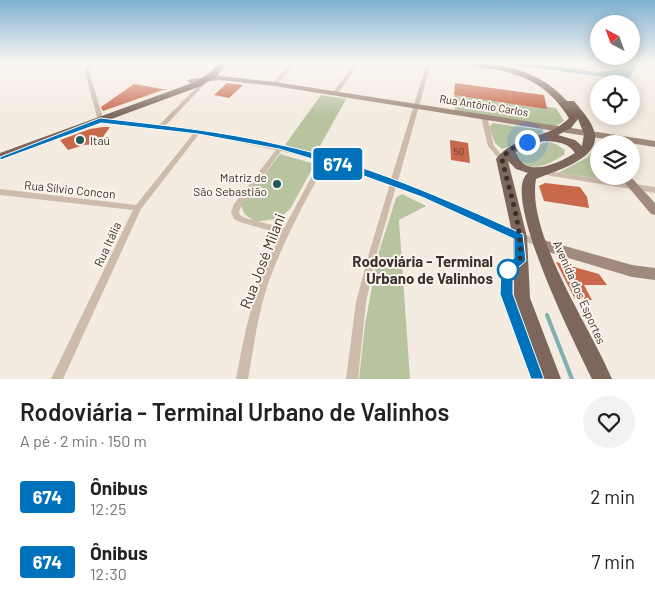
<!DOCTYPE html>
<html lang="pt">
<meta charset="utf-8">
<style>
body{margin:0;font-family:Barlow,sans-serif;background:#f2f2f2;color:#222;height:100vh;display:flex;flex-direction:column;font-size:19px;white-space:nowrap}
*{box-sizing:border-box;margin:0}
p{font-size:16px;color:#767676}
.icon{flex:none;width:28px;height:28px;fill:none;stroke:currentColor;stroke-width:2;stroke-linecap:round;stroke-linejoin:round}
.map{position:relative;height:379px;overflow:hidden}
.sheet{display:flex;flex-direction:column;background:#fff;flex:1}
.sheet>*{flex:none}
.badge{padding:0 10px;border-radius:4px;font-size:18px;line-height:32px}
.needle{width:32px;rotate:319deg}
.buttons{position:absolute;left:590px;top:15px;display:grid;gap:10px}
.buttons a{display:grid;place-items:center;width:50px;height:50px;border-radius:50%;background:#fff;box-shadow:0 2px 12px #0003;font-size:25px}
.you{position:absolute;width:25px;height:25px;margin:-12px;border:4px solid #fff;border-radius:50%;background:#1a73e8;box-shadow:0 0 0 8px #1a73e833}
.map>.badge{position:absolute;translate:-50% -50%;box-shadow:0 0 0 2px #fff}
.round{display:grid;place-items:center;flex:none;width:52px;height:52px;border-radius:26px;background:#f2f2f2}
.summary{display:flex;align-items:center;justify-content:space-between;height:85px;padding:0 20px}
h1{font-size:24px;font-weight:600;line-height:38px}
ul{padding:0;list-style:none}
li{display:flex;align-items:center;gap:15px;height:65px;padding:0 20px}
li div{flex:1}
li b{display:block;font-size:19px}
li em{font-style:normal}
li .badge{min-width:55px;font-weight:700;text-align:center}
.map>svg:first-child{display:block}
</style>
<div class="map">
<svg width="655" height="379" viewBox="0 0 655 379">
<rect width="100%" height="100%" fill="#f4ebe1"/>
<g fill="#b8c4a0">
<path d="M 321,95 L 346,99 L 315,155 L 285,145 Z"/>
<path d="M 454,95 L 556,108 L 564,121 L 556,126 L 455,111 Z"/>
<path d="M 493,123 L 542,130 L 543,133 L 502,149 L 495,143 L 489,127 Z"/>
<path d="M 548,142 L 556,144 L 565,150 L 564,155 C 547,165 532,174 517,158 L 517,153 L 522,149 Z"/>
<path d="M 594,148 L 599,154 L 599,176 L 615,176 L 619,181 L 558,173 L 588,157 Z"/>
<path d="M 280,154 L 315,164 L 290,209 L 280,218 L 256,222 C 248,217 241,214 242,204 Z"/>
<path d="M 402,194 L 426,206 L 399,220 L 410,379 L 359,379 L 365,324 L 378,255 L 396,198 Z"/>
</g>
<path fill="#7fb0b2" d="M 499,63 L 529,63 L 598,72 L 625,68 L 627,67 L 625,64 L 626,63 L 637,63 L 630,77 L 622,79 Z"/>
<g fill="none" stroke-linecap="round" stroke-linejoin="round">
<path stroke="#7fb0b2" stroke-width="4" d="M 547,315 L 572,379"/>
</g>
<g fill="#c8694b">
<path d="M 227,83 L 243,85 L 229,98 L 214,95 Z"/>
<path d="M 455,83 L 544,95 L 547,109 L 454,95 Z"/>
<path d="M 134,84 L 168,90 L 163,90 L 103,111 L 101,107 Z"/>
<path d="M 103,127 L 110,127 L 98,144 L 84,145 L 68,150 L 60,140 L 90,129 Z"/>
<path d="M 450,140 L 468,143 L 470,163 L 451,160 Z"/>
<path d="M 545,183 L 580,187 L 587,197 L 589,208 L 544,201 L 539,186 Z"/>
<path d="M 556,262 L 599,274 L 607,285 L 584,285 L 592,300 L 575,299 Z"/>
</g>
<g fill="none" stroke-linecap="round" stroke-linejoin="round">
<g fill="#cdbbac" fill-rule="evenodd">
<path d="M 90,63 L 94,63 L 89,72 L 103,118 L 159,125 L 206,78 L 208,79 L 208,81 L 165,126 L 195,130 L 198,129 L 201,131 L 278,146 L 283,146 L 284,148 L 323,157 L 327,158 L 328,159 L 391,179 L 427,63 L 431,63 L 398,181 L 543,242 L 544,244 L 543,246 L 540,247 L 500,232 L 396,186 L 377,253 L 366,302 L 358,379 L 346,379 L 356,302 L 369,253 L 390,184 L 326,163 C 305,201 284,240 269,281 C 258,312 254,346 248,379 L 236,379 C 242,347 248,315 259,284 C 265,267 273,250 281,234 L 240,222 L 234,219 L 231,212 L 234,204 L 276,150 L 199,134 L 141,209 L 63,379 L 51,379 L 133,210 L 0,195 L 0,189 L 136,205 L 193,134 L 98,121 L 85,72 ZM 281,151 L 320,161 L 284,228 L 245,218 L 240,215 L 239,212 L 241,207 Z"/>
<path d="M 197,63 L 214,63 L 215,64 C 211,66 201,66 197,63 Z"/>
<path d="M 291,63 L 295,63 L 277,85 L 273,85 L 273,83 Z"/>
<path d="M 355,63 L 359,63 L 337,95 L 333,95 L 332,94 Z"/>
<path d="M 484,115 L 487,117 L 494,146 L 504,158 L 505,159 L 504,160 L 500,160 L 488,146 L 481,117 Z"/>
<path d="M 537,170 L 540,170 L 655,187 L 655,193 L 540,174 L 537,174 L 536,172 Z"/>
</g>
<g fill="#a18a7d" fill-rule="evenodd">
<path d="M 220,76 L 275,82 L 655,141 L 655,147 L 275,86 L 220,80 L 191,83 L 187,81 L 191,79 Z"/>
<path d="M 619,176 L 630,176 L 655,203 L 655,215 L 651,214 Z"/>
<path d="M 540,239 L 632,265 L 655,268 L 655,280 L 632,277 L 535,248 L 533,244 L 535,240 Z"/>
</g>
<g fill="#7d675c" fill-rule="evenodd">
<path d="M 219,63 L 227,63 L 216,77 L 201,86 L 0,160 L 0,153 L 195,82 L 210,73 Z"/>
<path d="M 467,63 C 505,62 542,73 567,101 L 574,101 C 582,111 593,122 595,135 C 598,160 554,171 536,179 C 526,234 591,328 612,379 L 592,379 C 578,350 499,194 528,173 L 516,169 L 508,161 L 527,237 L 530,298 L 561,379 L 541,379 L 514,298 L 513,237 L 496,159 C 514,134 549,140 569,118 C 549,87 529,76 493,69 C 485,68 474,68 467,63 ZM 578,119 L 584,134 L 582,146 L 575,140 L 558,135 L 571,128 ZM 543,141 C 555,142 567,141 575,153 C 559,163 524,180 516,152 Z"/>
</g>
<path stroke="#3b302b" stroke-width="2" stroke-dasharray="0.5 2.5" stroke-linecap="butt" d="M 640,63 L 655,64"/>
</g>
<linearGradient id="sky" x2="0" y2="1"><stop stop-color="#7eb2d2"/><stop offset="0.54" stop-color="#faf6f2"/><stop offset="1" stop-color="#faf6f2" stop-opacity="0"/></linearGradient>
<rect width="655" height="116" fill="url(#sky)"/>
<path fill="#0072bc" stroke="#fff" d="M 100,118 C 161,125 221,131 281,145 C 365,163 445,199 523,234 L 526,261 L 513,272 L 513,294 L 544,379 L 531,379 L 500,294 L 501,270 L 514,258 L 514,239 L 422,197 L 339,167 L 279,149 L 198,134 L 101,123 L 3,159 L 0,160 L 0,157 Z"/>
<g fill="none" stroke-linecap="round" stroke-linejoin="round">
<path stroke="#3b302b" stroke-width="5" stroke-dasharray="0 9" d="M 508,270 L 520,261 C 523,228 509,191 502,159 C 508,149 516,146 527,142"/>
</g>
<g fill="#1f5a5e" stroke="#fbf5ee" stroke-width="2">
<circle cx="80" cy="140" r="5"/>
<circle cx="277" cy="184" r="5"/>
</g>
<circle fill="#fff" stroke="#0072bc" stroke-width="2.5" cx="508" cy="270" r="10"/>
<g text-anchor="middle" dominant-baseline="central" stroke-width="4" stroke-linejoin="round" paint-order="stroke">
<g font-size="10" fill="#5e3e33">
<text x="459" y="151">50</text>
</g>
<g font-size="11" fill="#3b302b" stroke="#fbf5ee">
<text transform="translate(484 105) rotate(9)">Rua Antônio Carlos</text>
</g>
<g font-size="12" fill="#3b302b" stroke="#fbf5ee" text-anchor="start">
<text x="90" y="140">Itaú</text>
<text x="267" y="177" text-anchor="end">Matriz de<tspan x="267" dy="14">São Sebastião</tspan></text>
</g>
<g font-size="12" fill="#3b302b" stroke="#fbf5ee">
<text transform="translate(70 189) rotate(6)">Rua Sílvio Concon</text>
<text transform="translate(107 244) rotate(-65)">Rua Itália</text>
<text transform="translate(580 292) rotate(66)">Avenida dos Esportes</text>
</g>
<g font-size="15" fill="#3b302b" stroke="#fbf5ee">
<text transform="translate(262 261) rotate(-69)">Rua José Milani</text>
</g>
<g font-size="15" font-weight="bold" fill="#3b302b" stroke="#fbf5ee" text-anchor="end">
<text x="493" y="261">Rodoviária - Terminal<tspan x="493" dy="17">Urbano de Valinhos</tspan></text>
</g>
</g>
</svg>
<div class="buttons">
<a><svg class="needle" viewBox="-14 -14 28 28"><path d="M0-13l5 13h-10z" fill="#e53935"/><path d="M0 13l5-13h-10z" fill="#767676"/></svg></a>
<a><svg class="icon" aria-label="locate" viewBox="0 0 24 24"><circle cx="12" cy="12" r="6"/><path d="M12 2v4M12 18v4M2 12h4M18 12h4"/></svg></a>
<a><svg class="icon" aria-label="layers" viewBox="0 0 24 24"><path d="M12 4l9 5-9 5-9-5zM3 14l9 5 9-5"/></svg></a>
</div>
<div class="you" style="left:527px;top:142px"></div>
<b class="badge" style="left:338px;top:164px;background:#0072bc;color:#fff">674</b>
</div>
<section class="sheet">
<div class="summary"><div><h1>Rodoviária - Terminal Urbano de Valinhos</h1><p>A pé · 2 min · 150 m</p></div><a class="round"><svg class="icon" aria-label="heart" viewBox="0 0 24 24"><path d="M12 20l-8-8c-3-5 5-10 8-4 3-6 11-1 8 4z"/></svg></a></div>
<ul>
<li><span class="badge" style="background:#0072bc;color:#fff">674</span><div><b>Ônibus</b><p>12:25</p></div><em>2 min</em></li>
<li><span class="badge" style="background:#0072bc;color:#fff">674</span><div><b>Ônibus</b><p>12:30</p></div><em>7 min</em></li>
</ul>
</section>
